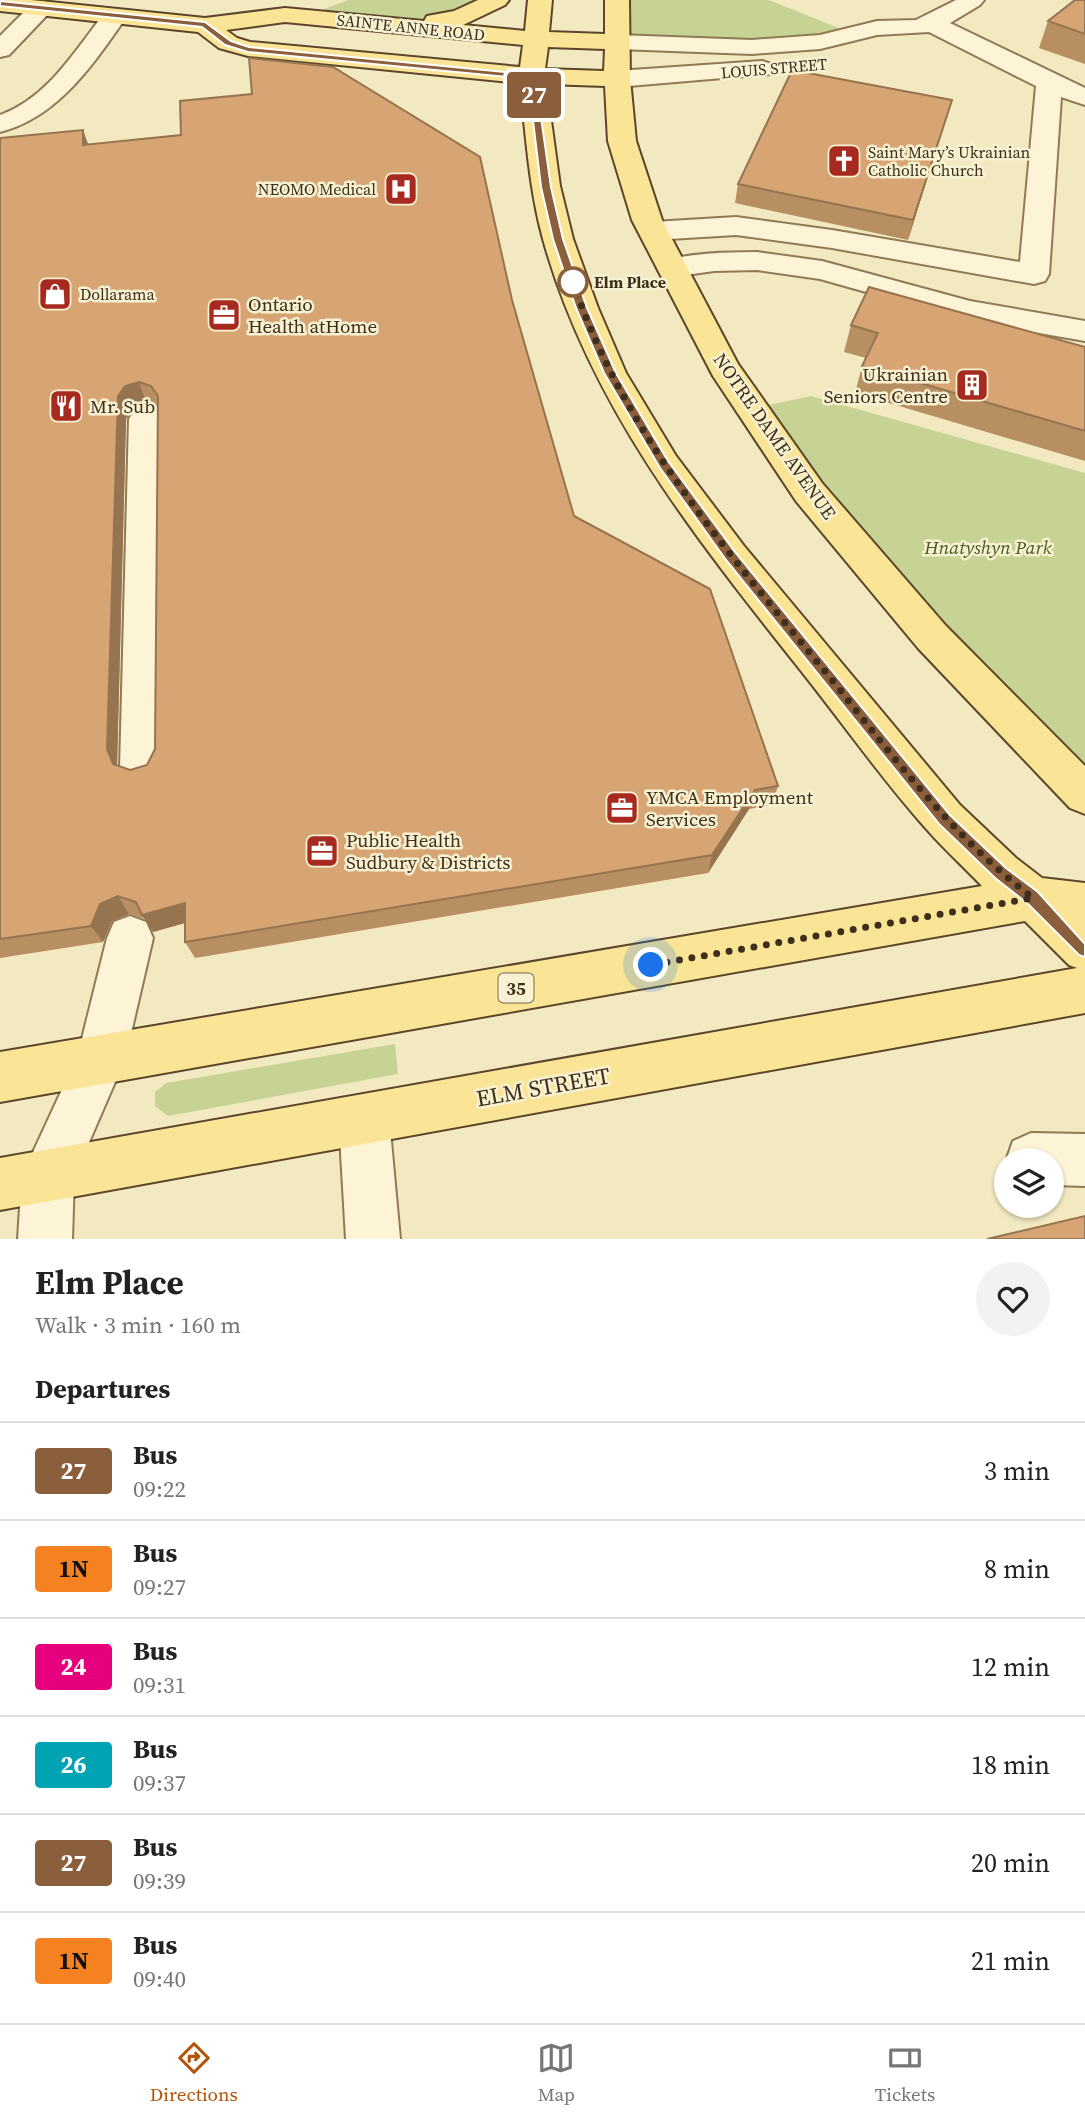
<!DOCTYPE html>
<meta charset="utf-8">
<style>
body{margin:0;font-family:"Source Serif 4",serif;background:#f2f2f2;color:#222;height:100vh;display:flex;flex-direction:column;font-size:26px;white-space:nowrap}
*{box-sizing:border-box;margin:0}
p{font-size:23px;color:#767676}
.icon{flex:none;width:38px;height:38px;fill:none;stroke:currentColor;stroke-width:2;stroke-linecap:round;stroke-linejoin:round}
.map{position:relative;height:1239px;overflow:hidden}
.panel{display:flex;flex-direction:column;background:#fff;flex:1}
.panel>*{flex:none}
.badge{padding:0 14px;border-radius:5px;font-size:24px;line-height:46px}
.buttons{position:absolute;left:994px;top:1148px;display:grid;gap:14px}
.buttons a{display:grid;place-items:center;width:70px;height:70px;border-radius:50%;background:#fff;box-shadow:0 2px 5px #0004;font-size:35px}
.you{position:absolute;width:35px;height:35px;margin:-18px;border:5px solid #fff;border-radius:50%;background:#1a73e8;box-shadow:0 0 0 10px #1a73e833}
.map>.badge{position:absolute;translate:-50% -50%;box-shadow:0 0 0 4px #fff}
h2{padding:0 35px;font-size:26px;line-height:63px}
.round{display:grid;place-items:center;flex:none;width:74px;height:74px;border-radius:37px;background:#f2f2f2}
.overview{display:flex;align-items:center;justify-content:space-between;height:119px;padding:0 35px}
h1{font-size:33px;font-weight:700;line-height:52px}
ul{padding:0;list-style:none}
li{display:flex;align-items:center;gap:21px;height:98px;padding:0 35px;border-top:2px solid #e0e0e0}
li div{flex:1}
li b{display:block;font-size:26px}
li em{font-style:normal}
li .badge{min-width:77px;font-weight:700;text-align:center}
.menu{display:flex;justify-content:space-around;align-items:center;height:98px;border-top:2px solid #e0e0e0;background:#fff;font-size:19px;color:#767676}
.menu a{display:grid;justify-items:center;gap:4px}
.menu .active{color:#b45309}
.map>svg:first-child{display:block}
</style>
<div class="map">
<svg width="1085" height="1239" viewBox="0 0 1085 1239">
<rect width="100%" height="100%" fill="#f3e9c1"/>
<g fill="#c6d394">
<path d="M 348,0 L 493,0 L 458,17 L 405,23 L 308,15 Z"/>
<path d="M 620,0 L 769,0 L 854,34 L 787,44 L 620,40 Z"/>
<path d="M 811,396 L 1085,473 L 1085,786 L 755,408 Z"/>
<path d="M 395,1044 L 398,1074 L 168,1116 L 155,1106 L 155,1092 L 166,1083 Z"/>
</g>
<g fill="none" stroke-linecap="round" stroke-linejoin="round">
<defs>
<g id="minor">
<path d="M 956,0 L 984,0 L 980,5 L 950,23 L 1085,88 L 1085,105 L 1061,97 L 1049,274 L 1045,281 L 1034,284 L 832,248 L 736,235 L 653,240 L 643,237 L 638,231 L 643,225 L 653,222 L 736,217 L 832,230 L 1020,262 L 1036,86 L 929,32 L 877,35 L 820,49 L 752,54 L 618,49 L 609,47 L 606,42 L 609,37 L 618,35 L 752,40 L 820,35 L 877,21 L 916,20 Z"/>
<path d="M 41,1 L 49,3 L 53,8 L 49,13 L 9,55 L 0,57 L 0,36 L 33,3 Z"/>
<path d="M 115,9 L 124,11 L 127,16 C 94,63 59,117 0,132 L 0,115 C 48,98 76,49 106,11 Z"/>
<path d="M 762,61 L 771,64 L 775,69 L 771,74 L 617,87 L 608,84 L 604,79 L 608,74 L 617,71 Z"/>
<path d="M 757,252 L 822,261 L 970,301 L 1085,321 L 1085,341 L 969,321 L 820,279 L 757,270 L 714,271 L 672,277 L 661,275 L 657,268 L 661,261 C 693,253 725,252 757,252 Z"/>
<path d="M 146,407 L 158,411 L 163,419 L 162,769 L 156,782 L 141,787 L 126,782 L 120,769 L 129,419 L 134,411 Z"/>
<path d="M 130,916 L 146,922 L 153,938 L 125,1059 L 74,1177 L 72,1239 L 18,1239 L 22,1176 L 78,1055 L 107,938 L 114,922 Z"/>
<path d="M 364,1094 L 382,1101 L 389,1119 L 400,1239 L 346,1239 L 339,1119 L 346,1101 Z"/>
<path d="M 1031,1133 L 1085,1134 L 1085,1186 L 1052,1185 L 1052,1160 L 1006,1161 L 1013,1141 Z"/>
</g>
<path id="major" d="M 0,0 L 31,0 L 205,18 L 285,8 L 424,21 L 427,16 L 454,11 L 478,0 L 509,0 L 505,5 L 463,25 L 525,31 L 528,0 L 552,0 L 549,32 L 605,34 L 605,0 L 629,0 L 630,79 L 636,141 L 662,220 L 738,364 L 822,483 L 946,626 L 1085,766 L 1085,814 L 1070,808 L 918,648 L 796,501 L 713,376 L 632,220 L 608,141 L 605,86 L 546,84 L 560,186 L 573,239 L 598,308 L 626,373 L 676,456 L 744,546 L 960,805 L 1016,858 L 1042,878 L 1085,883 L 1085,1013 L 0,1210 L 0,1158 L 1077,968 L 1069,965 L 1025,921 L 0,1102 L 0,1052 L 982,886 C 965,868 946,851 930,833 C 883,781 842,722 798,667 C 694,536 589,404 543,239 C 529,188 526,135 520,83 L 248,56 L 219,48 L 198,32 L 0,11 ZM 285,22 L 523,45 L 520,67 L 250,42 L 237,38 L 226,30 ZM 548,47 L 605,49 L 604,71 L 545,69 Z"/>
</defs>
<use href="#minor" stroke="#8f7a56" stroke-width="4"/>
<use href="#major" stroke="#5c462b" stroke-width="4"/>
<use href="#minor" fill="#fdf4d6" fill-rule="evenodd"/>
<use href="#major" fill="#fae495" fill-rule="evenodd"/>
</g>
<g fill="#b88e63" fill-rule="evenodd">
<path d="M 1085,0 L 1085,64 L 1039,48 L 1048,21 Z"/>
<path d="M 946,118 L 908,240 L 735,203 L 738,184 Z"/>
<path d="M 83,130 L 88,144 L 512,300 L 574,516 L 778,786 L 772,805 L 749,809 L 708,873 L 195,958 L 185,942 L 185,923 L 153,932 L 145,919 L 129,914 L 112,921 L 103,942 L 0,958 L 0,138 ZM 147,405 L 158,408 L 155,749 L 147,765 L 130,770 L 117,765 L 126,419 L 133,409 Z"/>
<path d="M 851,325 L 1085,347 L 1085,461 L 855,393 L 862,366 L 866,358 L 844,352 Z"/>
</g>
<g fill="#967450">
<path d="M 952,100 L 946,118 L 908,240 L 913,220 Z"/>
<path d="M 83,130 L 91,153 L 83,145 Z"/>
<path d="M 139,382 L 147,405 L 133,409 L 126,419 L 117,769 L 113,764 L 107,749 L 118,396 L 125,386 Z"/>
<path d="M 755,790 L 749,809 L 708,873 L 712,855 Z"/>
<path d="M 118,896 L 129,914 L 112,921 L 103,942 L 91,926 L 100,904 Z"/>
<path d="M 185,903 L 195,920 L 153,932 L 142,915 Z"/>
</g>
<g fill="#d6a573" stroke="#967450" stroke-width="2" fill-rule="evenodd">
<path d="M 1075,0 L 1085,0 L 1085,34 L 1048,21 Z"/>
<path d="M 249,58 L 333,67 L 480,157 L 512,300 L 574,516 L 710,589 L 778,786 L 755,790 L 712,855 L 185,942 L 185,903 L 142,915 L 136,902 L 118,896 L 100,904 L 91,926 L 0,939 L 0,138 L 83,130 L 83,145 L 181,135 L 180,101 L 252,94 ZM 139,382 L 151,386 L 158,396 L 155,749 L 147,765 L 130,770 L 113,764 L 107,749 L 118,396 L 125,386 Z"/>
<path d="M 792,70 L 952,100 L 913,220 L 738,184 Z"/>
<path d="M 869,287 L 1085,347 L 1085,431 L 862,366 L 878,333 L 851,325 Z"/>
<path d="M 1085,1216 L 1085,1239 L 987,1239 Z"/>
</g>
<path fill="#8b5e3c" stroke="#fff" stroke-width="2" d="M 0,1 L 205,22 L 231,41 L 249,47 L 535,75 L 551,187 L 563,239 L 587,308 L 616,373 L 668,461 L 735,552 L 950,815 L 1006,868 L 1038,892 L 1085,944 L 1085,957 L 1079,955 L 1027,903 L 995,878 L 939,824 L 726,560 L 660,468 L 604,373 L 576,308 L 553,239 L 541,187 L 528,79 L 248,52 L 225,45 L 202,27 L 0,6 Z"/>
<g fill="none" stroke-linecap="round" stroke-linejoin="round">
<path stroke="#3d2f1c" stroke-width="7" stroke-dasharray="0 12.6" d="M 573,282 C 624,435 732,557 832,680 C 895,759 952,836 1033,898 L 651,965"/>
</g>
<defs>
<symbol id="church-square" viewBox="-11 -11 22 22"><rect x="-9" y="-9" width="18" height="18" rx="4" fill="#a62a1f" stroke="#f9f2d2"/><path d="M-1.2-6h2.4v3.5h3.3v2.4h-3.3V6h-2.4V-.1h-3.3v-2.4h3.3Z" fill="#fff"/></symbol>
<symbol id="hospital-square" viewBox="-11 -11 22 22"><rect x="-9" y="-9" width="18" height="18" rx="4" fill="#a62a1f" stroke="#f9f2d2"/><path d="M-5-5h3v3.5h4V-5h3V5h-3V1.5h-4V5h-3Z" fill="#fff"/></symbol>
<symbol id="shop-square" viewBox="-11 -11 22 22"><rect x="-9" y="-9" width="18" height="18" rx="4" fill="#a62a1f" stroke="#f9f2d2"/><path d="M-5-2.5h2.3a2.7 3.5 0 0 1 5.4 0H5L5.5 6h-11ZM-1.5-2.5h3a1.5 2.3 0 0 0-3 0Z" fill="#fff"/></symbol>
<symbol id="office-square" viewBox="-11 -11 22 22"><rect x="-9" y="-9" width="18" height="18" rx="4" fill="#a62a1f" stroke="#f9f2d2"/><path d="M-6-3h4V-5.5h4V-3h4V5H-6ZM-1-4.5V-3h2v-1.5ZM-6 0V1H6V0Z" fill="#fff"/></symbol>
<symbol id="building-square" viewBox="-11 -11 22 22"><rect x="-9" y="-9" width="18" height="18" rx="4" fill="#a62a1f" stroke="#f9f2d2"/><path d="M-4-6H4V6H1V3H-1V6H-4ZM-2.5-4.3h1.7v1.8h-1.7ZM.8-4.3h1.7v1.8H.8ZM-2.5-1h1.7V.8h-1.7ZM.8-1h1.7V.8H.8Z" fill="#fff"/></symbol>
<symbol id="restaurant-square" viewBox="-11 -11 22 22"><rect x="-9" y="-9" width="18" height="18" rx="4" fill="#a62a1f" stroke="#f9f2d2"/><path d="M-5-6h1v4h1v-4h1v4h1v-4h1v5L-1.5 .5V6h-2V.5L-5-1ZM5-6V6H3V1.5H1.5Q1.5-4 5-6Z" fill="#fff"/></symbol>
</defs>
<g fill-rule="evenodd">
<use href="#church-square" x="825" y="142" width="38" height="38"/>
<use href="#hospital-square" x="382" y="170" width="38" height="38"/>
<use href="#shop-square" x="36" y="275" width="38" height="38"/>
<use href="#office-square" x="205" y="296" width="38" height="38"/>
<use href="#building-square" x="953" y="366" width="38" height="38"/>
<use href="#restaurant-square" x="47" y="387" width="38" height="38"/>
<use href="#office-square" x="603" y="789" width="38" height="38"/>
<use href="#office-square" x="303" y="832" width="38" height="38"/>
</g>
<circle fill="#fff" stroke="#8b5e3c" stroke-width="3.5" cx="573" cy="282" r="14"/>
<g text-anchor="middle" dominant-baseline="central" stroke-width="5" stroke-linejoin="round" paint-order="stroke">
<g font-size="16" fill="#3d2f1c" stroke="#f9f2d2">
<text transform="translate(411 27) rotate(6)">SAINTE ANNE ROAD</text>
<text transform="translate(774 68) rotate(-5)">LOUIS STREET</text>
</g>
<g font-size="16" fill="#3d2f1c" stroke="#f9f2d2" text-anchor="start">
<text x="868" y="152">Saint Mary’s Ukrainian<tspan x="868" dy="18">Catholic Church</tspan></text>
<text x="376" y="189" text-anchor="end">NEOMO Medical</text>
<text x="80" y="294">Dollarama</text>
</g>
<g font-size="16" font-weight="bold" fill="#3d2f1c" stroke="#f9f2d2" text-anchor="start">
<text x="594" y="282">Elm Place</text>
</g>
<rect fill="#f9f2d2" stroke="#756a53" stroke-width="2" x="498.5" y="973.5" width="35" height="29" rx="5"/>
<g font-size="18" font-weight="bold" fill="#3d2f1c">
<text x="516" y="988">35</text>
</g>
<g font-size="19" fill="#3d2f1c" stroke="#f9f2d2" text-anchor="start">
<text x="248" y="304">Ontario<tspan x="248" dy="22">Health atHome</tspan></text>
<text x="948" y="374" text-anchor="end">Ukrainian<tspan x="948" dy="22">Seniors Centre</tspan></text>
<text x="90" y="406">Mr. Sub</text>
<text x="646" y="797">YMCA Employment<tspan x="646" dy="22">Services</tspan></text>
<text x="346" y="840">Public Health<tspan x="346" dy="22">Sudbury &amp; Districts</tspan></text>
</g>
<g font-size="19" fill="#3d2f1c" stroke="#f9f2d2">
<text transform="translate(775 436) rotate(55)">NOTRE DAME AVENUE</text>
</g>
<g font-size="19" font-style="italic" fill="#485c20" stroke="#f9f2d2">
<text x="988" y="547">Hnatyshyn Park</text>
</g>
<g font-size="23" fill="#3d2f1c" stroke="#f9f2d2">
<text transform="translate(543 1087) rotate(-10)">ELM STREET</text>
</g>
</g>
</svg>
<div class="buttons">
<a><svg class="icon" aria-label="layers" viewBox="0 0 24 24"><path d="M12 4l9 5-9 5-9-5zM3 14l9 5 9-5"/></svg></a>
</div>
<div class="you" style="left:651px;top:965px"></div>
<b class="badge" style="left:534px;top:95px;background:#8b5e3c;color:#fff">27</b>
</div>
<section class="panel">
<div class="overview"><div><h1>Elm Place</h1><p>Walk · 3 min · 160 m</p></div><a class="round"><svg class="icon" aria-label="heart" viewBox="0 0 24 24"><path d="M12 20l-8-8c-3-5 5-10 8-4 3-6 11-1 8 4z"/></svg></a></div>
<h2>Departures</h2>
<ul>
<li><span class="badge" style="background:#8b5e3c;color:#fff">27</span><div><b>Bus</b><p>09:22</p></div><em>3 min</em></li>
<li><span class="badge" style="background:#f58220;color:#111">1N</span><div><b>Bus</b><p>09:27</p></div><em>8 min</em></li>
<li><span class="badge" style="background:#e6007e;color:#fff">24</span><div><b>Bus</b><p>09:31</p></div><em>12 min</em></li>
<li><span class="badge" style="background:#00a3b4;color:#fff">26</span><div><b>Bus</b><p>09:37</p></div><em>18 min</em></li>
<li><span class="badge" style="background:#8b5e3c;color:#fff">27</span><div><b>Bus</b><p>09:39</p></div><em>20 min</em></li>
<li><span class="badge" style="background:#f58220;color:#111">1N</span><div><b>Bus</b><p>09:40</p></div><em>21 min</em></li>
</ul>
</section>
<nav class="menu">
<a class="active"><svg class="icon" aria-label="directions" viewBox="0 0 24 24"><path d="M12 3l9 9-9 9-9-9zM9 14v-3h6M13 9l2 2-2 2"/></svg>Directions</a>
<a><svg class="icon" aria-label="map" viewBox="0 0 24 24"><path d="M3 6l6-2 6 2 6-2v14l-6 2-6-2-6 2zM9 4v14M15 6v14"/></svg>Map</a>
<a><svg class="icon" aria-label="tickets" viewBox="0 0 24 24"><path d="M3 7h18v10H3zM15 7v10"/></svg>Tickets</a>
</nav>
